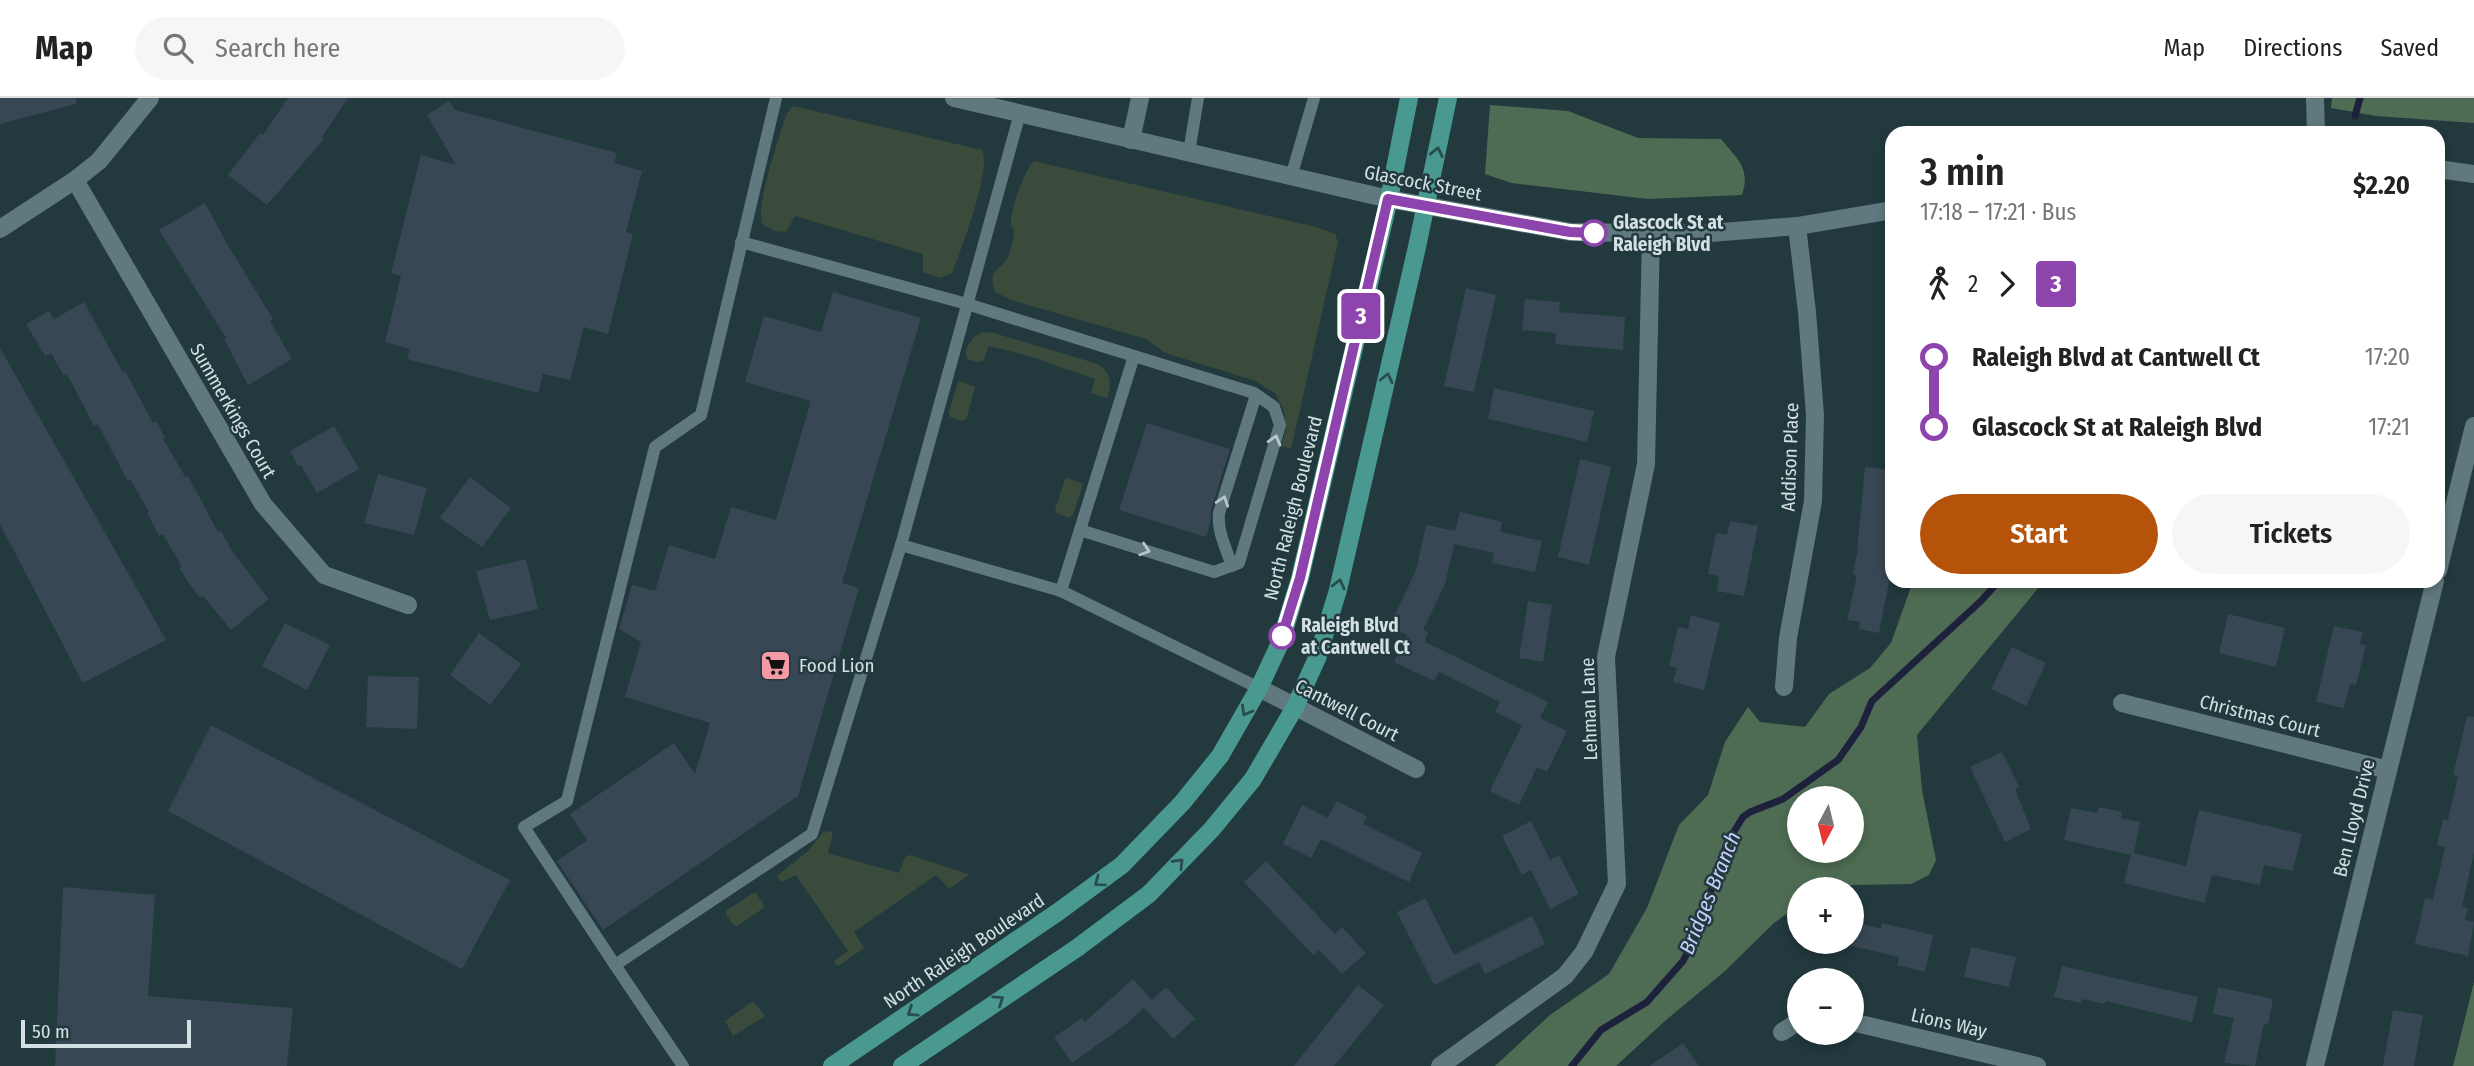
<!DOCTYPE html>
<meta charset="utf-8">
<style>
body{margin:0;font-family:"Fira Sans Condensed",sans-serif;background:#f6f6f6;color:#222;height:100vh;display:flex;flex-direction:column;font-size:26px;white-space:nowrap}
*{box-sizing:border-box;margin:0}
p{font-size:23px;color:#767676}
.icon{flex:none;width:38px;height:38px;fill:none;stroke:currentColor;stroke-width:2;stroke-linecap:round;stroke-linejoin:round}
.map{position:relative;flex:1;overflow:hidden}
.drawer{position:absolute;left:1885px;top:28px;width:560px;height:462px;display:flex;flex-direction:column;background:#fff;border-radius:21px;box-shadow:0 4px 10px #0003}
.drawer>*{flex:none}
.badge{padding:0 14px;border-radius:5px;font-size:24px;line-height:46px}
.needle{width:46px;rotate:187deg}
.tools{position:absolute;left:1787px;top:688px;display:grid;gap:14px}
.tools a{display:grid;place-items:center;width:77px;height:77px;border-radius:50%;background:#fff;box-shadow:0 4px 10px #0003;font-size:35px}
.scale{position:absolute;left:21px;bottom:18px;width:170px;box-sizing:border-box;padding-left:7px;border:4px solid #d3e0e3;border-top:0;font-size:19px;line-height:24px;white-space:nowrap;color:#d3e0e3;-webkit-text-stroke:5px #22393e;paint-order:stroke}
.map>.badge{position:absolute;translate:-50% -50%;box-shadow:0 0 0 4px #fff}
.legs{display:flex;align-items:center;gap:10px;height:77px;padding:0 35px;font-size:23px}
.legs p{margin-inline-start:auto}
.head{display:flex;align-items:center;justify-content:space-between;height:119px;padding:0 35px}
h1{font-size:38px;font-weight:600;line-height:52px}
.action{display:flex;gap:14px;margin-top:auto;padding:14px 35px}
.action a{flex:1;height:80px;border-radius:42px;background:#b45309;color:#fff;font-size:28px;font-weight:600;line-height:80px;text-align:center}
.action a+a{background:#f6f6f6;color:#222}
ul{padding:0 35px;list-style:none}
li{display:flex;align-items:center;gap:24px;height:70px;font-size:26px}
li i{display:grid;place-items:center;width:10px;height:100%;margin:0 9px;background:currentColor}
li i::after{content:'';width:18px;height:18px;margin:-9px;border:5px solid;border-radius:50%;background:#fff}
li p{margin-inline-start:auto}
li:first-child i{background:linear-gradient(#0000 50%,currentColor 0)}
li:last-child i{background:linear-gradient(currentColor 50%,#0000 0)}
header{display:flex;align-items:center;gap:42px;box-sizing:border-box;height:98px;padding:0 35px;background:#fff;border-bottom:2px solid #e0e0e0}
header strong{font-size:33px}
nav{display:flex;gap:38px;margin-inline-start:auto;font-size:24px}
.search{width:490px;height:63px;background:#f6f6f6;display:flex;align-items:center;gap:18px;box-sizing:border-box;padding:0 24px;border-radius:38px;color:#767676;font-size:26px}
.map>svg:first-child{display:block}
</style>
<header>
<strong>Map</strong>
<div class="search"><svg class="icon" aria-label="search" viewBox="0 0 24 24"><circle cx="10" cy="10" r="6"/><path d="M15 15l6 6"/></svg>Search here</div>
<nav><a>Map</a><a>Directions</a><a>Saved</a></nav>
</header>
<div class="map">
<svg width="2474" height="968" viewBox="0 0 2474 968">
<rect width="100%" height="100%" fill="#22393e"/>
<g fill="#3a4b3c">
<path d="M 793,8 L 982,52 C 992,71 961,152 952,175 L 940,180 L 923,174 L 923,156 L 795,118 L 786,134 L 774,133 L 762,126 C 756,104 779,41 786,17 Z"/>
<path d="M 1034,63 L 1316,129 L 1335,136 L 1338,144 L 1291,351 L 1281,348 L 1286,332 L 1284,313 L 1276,296 L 1256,283 L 1165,255 L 1146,241 L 1011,202 L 995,194 C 988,171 997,175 1007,161 C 1010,156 1014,140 1014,134 C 1013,127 1010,131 1011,124 C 1011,110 1024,72 1034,63 Z"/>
<path d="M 982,234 L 994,235 L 1098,266 C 1111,275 1113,285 1107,300 L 1091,295 L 1095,281 L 1029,258 L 989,248 L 983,263 L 978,264 L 967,261 L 965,253 L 973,240 Z"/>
<path d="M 960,283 L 975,289 L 966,322 L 962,323 L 950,319 L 949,314 L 958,284 Z"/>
<path d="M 1068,380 L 1083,386 L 1073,417 L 1069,420 L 1057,415 L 1055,412 L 1065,381 Z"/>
<path d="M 824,733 L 833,734 L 828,755 L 899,775 L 905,759 L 910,757 L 968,776 L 968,778 L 949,791 L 936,777 L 854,834 L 864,850 L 840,867 L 836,867 L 834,863 L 848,853 L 796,777 L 781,784 L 777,778 L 808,753 Z"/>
<path d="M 753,795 L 757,796 L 765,809 L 737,828 L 733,827 L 726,816 L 726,813 Z"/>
<path d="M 753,903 L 765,918 L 733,938 L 725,923 Z"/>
</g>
<g fill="#4e6c53" fill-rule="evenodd">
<path d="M 2332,0 L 2474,0 L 2474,25 L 2376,18 L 2331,10 Z"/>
<path d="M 1490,7 L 1568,13 L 1638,40 L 1721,41 C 1737,61 1751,70 1742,97 L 1648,101 L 1511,85 L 1485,76 Z"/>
<path d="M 1913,483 L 2044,483 L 1917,637 L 1922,692 L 1936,762 L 1929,777 L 1911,786 L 1852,787 L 1840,791 L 1799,791 L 1799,807 L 1774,825 L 1725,873 L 1666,922 L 1616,968 L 1495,968 L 1550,917 L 1609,876 L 1647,810 L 1679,727 L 1708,697 L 1725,644 L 1748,609 L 1760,624 L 1805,629 L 1829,596 L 1870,570 L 1891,545 ZM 1799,700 L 1852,700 L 1852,752 L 1799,752 Z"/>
<path d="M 2474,884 L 2474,968 L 2453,968 Z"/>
</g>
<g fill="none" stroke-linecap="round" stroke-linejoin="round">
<g stroke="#1e213c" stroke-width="7">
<path d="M 2355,18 L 2360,0"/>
<path d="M 1572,968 L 1601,932 L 1647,904 L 1683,863 L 1695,839 L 1728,743 L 1743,719 L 1750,714 L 1783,701 L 1838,662 L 1861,629 L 1872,603 L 1981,503 L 1999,483"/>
</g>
</g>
<g fill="#384754">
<path d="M 0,0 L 76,0 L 76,6 L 0,26 Z"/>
<path d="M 288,0 L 348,0 L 322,39 L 324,41 L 267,107 L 228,77 L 260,35 L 263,37 Z"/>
<path d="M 449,3 L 455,12 L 617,55 L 614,65 L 642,73 L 626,134 L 633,136 L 608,236 L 584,229 L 570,282 L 543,276 L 538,295 L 407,261 L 410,251 L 385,244 L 401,178 L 391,175 L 421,57 L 456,67 L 427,17 Z"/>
<path d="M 205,105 L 226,144 L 273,221 L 270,223 L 292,261 L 248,287 L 224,241 L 226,240 L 159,132 Z"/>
<path d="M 1466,190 L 1496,197 L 1474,294 L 1444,288 Z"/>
<path d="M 833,194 L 921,220 L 842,485 L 859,490 L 798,698 L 603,832 L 557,763 L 587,742 L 570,716 L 674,645 L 695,676 L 710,625 L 625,599 L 641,544 L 619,531 L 632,487 L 655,493 L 669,447 L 715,461 L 731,409 L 776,422 L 811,303 L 745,284 L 764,218 L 821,234 Z"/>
<path d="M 1525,201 L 1560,204 L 1559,214 L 1625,219 L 1623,252 L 1555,246 L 1556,235 L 1522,232 Z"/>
<path d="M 84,204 L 123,275 L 125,273 L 153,325 L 156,323 L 165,340 L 163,341 L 186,380 L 188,378 L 218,434 L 221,433 L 234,456 L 269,501 L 231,532 L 203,498 L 200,500 L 189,485 L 179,470 L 182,469 L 163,436 L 159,438 L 147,415 L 149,414 L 130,381 L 127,382 L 98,326 L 94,328 L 67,276 L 64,278 L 51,255 L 45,258 L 26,226 L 49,213 L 54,221 Z"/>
<path d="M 0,250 L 166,542 L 83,585 L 0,426 Z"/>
<path d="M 1494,290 L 1594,313 L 1587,344 L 1488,321 Z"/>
<path d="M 1147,325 L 1230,351 L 1211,412 L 1210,426 L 1206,439 L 1119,412 Z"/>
<path d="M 334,328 L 359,371 L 317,395 L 301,367 L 298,368 L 290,353 Z"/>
<path d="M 1580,361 L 1611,369 L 1589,467 L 1558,459 Z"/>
<path d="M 1865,369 L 1892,372 L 1892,419 L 1886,472 L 1891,473 L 1879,535 L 1859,531 L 1860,524 L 1847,522 L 1857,477 L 1853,477 L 1857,455 Z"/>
<path d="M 378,376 L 427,390 L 414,437 L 364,425 Z"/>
<path d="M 470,379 L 511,410 L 482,449 L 440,420 Z"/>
<path d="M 1460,414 L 1502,424 L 1500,434 L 1542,443 L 1535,474 L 1492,465 L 1494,455 L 1454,446 L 1445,486 L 1423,532 L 1428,534 L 1425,544 L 1548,604 L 1540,620 L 1567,633 L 1547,674 L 1537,669 L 1519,707 L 1490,693 L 1522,627 L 1495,614 L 1500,604 L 1439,574 L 1434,583 L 1394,564 L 1407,537 L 1389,529 L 1416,472 L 1426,427 L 1455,433 Z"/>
<path d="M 1730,423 L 1758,428 L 1744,498 L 1717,493 L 1719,478 L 1708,476 L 1716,435 L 1727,437 Z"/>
<path d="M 526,461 L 538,511 L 490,522 L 476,473 Z"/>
<path d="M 1528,503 L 1552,507 L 1543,564 L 1519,560 Z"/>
<path d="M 2228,516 L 2285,530 L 2276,569 L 2219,555 Z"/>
<path d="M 1691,517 L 1720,525 L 1704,592 L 1673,584 L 1677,570 L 1669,568 L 1678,529 L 1688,531 Z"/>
<path d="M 285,525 L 330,547 L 307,592 L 262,568 Z"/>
<path d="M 2334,528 L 2363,534 L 2360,546 L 2366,547 L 2356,587 L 2350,586 L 2344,610 L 2316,604 Z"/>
<path d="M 479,535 L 521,566 L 490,607 L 450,577 Z"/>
<path d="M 2012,549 L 2046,565 L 2026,608 L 1991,591 Z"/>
<path d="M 368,578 L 419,579 L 417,631 L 366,629 Z"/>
<path d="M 2467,618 L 2474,619 L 2474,755 L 2462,809 L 2468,810 L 2465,822 L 2474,824 L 2468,858 L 2415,846 L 2425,800 L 2433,802 L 2445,749 L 2437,747 L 2443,721 L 2448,722 L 2458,678 L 2453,677 Z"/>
<path d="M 211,627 L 510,782 L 462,871 L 168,713 Z"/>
<path d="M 2002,654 L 2019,689 L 2015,691 L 2031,731 L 2005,744 L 1970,669 Z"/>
<path d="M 1337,703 L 1367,718 L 1363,726 L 1422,755 L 1409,784 L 1321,741 L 1311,760 L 1283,746 L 1302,707 L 1328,720 Z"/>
<path d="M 2099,709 L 2122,714 L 2121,720 L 2140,724 L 2134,755 L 2186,768 L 2199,712 L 2302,736 L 2293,773 L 2264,767 L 2260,787 L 2212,777 L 2205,805 L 2124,785 L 2131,757 L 2064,742 L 2071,710 L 2097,715 Z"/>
<path d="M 1531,723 L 1550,762 L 1559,757 L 1579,796 L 1550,811 L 1531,772 L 1522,777 L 1502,738 Z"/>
<path d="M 1266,763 L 1335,836 L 1342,829 L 1366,855 L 1342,876 L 1319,852 L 1313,857 L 1244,784 Z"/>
<path d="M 63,789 L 155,797 L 148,898 L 293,910 L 287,968 L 55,968 Z"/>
<path d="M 1425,800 L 1454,857 L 1532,818 L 1545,846 L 1485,876 L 1479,864 L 1434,887 L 1397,814 Z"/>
<path d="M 1852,823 L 1881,831 L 1882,825 L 1933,837 L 1925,874 L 1897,867 L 1899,859 L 1852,848 Z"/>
<path d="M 1971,849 L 2016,859 L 2009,889 L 1964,879 Z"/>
<path d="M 2062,868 L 2198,899 L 2192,924 L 2106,903 L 2105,906 L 2082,901 L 2081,905 L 2054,899 Z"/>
<path d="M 1133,881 L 1152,902 L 1166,889 L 1195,921 L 1173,941 L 1144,910 L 1125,927 L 1072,965 L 1054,939 L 1082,920 L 1085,924 Z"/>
<path d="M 1358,887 L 1384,907 L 1334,968 L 1294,968 Z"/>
<path d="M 2218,889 L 2273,901 L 2268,927 L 2264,926 L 2255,968 L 2224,965 L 2234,920 L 2213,916 Z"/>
<path d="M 2393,912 L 2423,917 L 2414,968 L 2383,968 Z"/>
<path d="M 1683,945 L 1699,968 L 1650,968 Z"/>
</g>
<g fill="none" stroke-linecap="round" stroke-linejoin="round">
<g stroke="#60797f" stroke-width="12">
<path d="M 1020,15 L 901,447 L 1061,493 L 1259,590"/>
<path d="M 1189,54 L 1198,0"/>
<path d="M 1291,79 L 1314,0"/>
<path d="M 741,144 L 967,206 L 1134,258 L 1061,493"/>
<path d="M 1080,432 L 1214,474 L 1239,465 L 1280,327 L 1274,309 L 1254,295 L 1134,258"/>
<path d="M 1232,468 C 1226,450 1217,433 1219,415 L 1256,297"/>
<path d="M 615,867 L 524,729 L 567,703 L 655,349 L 701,317 L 776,0"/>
<path d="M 683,968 L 615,867 L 812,736 L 901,447"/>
</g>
<g stroke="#60797f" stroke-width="18">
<path d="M 2315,0 L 2316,35"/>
<path d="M 1131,42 L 1140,0"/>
<path d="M 75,82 L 263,406 L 324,477 L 408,507"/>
<path d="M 0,131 L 75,82 L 99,63 L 150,0"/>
<path d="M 2438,473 L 2474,328"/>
<path d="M 1784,589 L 1788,540 L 1813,403 L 1815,317 L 1807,214 L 1797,128"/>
<path d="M 1259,590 L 1416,671"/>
<path d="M 2122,605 L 2388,672"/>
<path d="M 1852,924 L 2037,968"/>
<path d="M 1782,934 L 1799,923"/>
<path d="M 1440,968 L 1565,878 L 1584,854 L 1617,786 L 1606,559 L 1646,366 L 1651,136"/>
<path d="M 2315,968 L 2435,483"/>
</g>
<g stroke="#60797f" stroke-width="18">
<path d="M 954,0 L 1389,101 L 1571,134 L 1698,136 L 1797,128 L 1892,112"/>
<path d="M 2438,71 L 2474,76"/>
</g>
<g stroke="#499990" stroke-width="18">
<path d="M 832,968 L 1058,814 L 1122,767 L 1182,705 L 1220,658 L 1259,590 L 1281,543 L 1300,480 L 1389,101 L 1409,0"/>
<path d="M 902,968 L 1077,850 L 1149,796 L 1212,731 L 1253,681 L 1295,609 L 1318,558 L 1338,492 L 1417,149 L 1448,0"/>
</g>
</g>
<defs><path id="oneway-chevron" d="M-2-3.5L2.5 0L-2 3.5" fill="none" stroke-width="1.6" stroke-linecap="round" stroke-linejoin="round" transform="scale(1.75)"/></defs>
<g stroke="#2a4c4e">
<use href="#oneway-chevron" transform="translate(1437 54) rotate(-78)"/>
<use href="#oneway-chevron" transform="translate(1387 280) rotate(-77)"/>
<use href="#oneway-chevron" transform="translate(1339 486) rotate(-76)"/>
<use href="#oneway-chevron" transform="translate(1246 613) rotate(120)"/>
<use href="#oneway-chevron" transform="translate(1179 765) rotate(-46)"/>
<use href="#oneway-chevron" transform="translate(1099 784) rotate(143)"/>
<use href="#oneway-chevron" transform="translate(999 902) rotate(-34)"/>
<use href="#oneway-chevron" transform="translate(912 914) rotate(146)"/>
</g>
<g stroke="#b6c6ca">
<use href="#oneway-chevron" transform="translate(1275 342) rotate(-74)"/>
<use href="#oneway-chevron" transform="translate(1223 403) rotate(-72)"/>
<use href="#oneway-chevron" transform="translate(1145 452) rotate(18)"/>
</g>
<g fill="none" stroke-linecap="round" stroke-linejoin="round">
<defs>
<path id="line-1" d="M 1282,538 L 1300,480 L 1388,101 L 1570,134 L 1594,135"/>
</defs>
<use href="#line-1" stroke="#fff" stroke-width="16"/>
<use href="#line-1" stroke="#8e44ad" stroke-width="10"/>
</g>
<defs>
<symbol id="supermarket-square" viewBox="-11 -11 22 22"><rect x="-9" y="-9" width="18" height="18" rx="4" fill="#f49aa4" stroke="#22393e"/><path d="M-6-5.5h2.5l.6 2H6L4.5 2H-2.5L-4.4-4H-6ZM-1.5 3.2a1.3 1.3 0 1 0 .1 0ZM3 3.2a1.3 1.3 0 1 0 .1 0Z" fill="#111"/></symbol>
</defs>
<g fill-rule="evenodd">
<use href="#supermarket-square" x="758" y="550" width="35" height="35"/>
</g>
<g fill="#fff" stroke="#8e44ad" stroke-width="3.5">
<circle cx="1594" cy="135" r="12"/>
<circle cx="1282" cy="538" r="12"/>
</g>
<g text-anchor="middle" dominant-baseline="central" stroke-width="5" stroke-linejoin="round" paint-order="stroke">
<g font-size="19" fill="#d3e0e3" stroke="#22393e">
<text transform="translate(1423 85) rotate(11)">Glascock Street</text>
<text transform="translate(233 313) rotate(60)">Summerkings Court</text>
<text transform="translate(1790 359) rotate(-88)">Addison Place</text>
<text transform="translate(1293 410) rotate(-76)">North Raleigh Boulevard</text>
<text transform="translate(1589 611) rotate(-92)">Lehman Lane</text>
<text transform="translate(1347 612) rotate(27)">Cantwell Court</text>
<text transform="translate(2260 618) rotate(14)">Christmas Court</text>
<text transform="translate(2354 720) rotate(-76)">Ben Lloyd Drive</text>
<text transform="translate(964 853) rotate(-34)">North Raleigh Boulevard</text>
<text transform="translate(1949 925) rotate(13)">Lions Way</text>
</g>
<g font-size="19" font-weight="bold" fill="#d3e0e3" stroke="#22393e" text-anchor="start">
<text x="1613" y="124">Glascock St at<tspan x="1613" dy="22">Raleigh Blvd</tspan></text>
<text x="1301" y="527">Raleigh Blvd<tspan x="1301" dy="22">at Cantwell Ct</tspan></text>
</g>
<g font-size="19" fill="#d3e0e3" stroke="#22393e" text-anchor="start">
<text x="799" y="567">Food Lion</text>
</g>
<g font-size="21" font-style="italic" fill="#c7cffe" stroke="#22393e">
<text transform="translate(1710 795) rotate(-68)">Bridges Branch</text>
</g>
</g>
</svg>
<div class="tools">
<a><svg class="needle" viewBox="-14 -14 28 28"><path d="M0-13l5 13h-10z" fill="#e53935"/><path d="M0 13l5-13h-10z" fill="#767676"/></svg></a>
<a>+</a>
<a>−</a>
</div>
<div class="scale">50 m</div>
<b class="badge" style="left:1361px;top:218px;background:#8e44ad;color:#fff">3</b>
<section class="drawer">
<div class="head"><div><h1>3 min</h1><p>17:18 – 17:21 · Bus</p></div><b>$2.20</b></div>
<div class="legs"><svg class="icon" aria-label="walk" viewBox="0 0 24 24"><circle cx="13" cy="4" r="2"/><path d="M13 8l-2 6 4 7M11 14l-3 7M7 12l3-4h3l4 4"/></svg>2<svg class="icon" aria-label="forward" viewBox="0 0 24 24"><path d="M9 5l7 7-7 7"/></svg><b class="badge" style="background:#8e44ad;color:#fff">3</b></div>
<ul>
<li><i style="color:#8e44ad"></i><b>Raleigh Blvd at Cantwell Ct</b><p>17:20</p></li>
<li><i style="color:#8e44ad"></i><b>Glascock St at Raleigh Blvd</b><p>17:21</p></li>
</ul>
<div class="action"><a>Start</a><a>Tickets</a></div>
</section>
</div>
